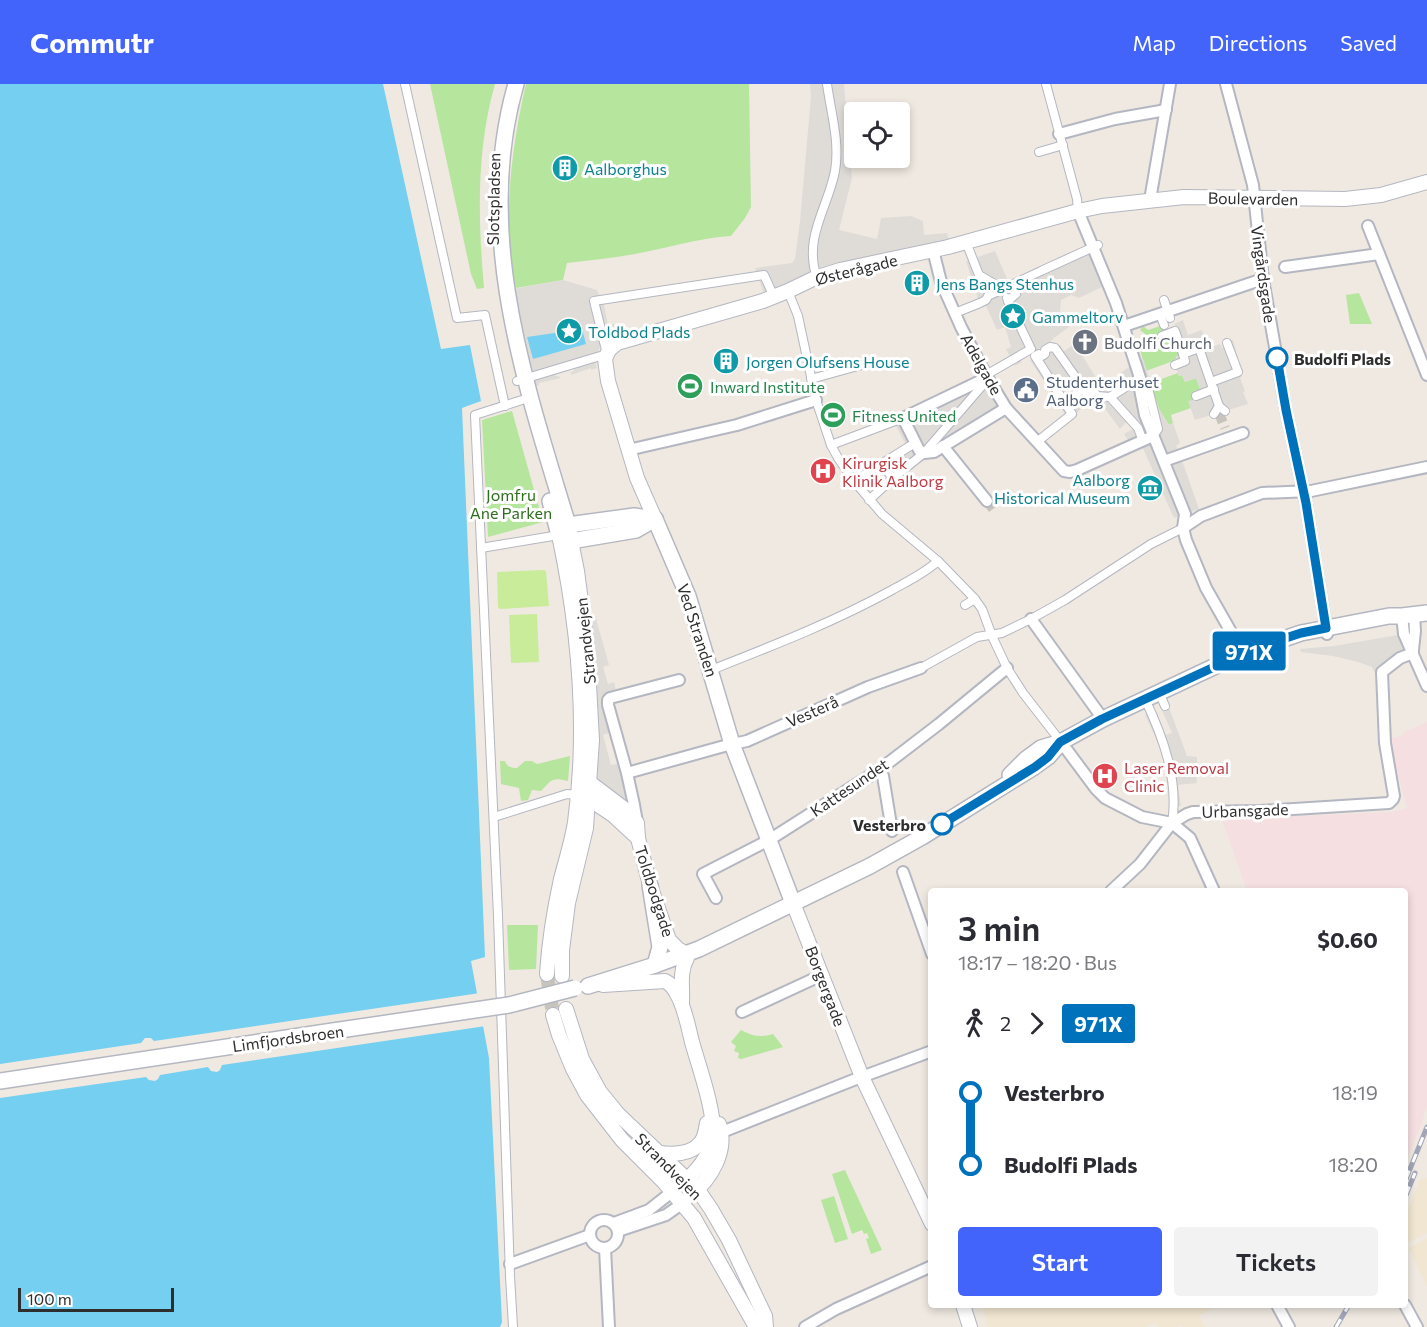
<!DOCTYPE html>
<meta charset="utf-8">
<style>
body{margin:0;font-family:Commissioner,sans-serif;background:#f2f2f3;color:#2b2b33;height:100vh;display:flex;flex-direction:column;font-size:22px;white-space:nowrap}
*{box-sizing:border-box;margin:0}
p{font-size:20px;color:#7c7c81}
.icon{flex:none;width:33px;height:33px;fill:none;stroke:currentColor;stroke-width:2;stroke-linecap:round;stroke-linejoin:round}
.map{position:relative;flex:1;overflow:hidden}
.side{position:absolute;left:928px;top:804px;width:480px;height:420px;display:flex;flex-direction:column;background:#fff;border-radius:6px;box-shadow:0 3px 9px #0003}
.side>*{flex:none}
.badge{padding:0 12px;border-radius:4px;font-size:21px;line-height:39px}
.fabs{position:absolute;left:844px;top:18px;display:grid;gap:12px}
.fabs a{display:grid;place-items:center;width:66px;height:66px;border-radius:6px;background:#fff;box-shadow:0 3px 9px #0003;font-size:30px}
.scale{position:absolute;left:18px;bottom:15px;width:156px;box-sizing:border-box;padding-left:6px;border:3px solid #2e2e2e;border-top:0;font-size:16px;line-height:21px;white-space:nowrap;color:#2e2e2e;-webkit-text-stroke:4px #fff;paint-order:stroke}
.map>.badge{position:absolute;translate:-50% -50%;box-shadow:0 0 0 3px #fff}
.legs{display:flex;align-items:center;gap:9px;height:66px;padding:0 30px;font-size:20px}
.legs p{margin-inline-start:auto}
.headline{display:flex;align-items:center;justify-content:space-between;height:102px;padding:0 30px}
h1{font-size:33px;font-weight:600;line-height:45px}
.primary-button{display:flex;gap:12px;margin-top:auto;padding:12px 30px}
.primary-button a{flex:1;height:69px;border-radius:6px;background:#4264fb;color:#fff;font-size:24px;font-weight:600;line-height:69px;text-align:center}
.primary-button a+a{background:#f2f2f3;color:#2b2b33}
ul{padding:0 30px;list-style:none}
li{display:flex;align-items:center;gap:21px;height:72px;font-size:22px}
li i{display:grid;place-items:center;width:9px;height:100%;margin:0 8px;background:currentColor}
li i::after{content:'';width:15px;height:15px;margin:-8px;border:4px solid;border-radius:50%;background:#fff}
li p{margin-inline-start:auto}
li:first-child i{background:linear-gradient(#0000 50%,currentColor 0)}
li:last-child i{background:linear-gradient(currentColor 50%,#0000 0)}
header{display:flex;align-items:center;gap:36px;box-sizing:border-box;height:84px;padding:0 30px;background:#4264fb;color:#fff}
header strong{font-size:28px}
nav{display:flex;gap:33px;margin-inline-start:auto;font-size:21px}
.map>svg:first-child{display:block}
</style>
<header>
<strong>Commutr</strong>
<nav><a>Map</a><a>Directions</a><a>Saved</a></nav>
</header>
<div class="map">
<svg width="1427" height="1243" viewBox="0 0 1427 1243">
<rect width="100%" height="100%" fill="#efe9e1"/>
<g fill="#f0e6d1">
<path d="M 1427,1094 L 1427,1149 L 1412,1157 L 1406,1158 L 1406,1132 L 1420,1096 Z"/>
<path d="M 1427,1154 L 1427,1203 L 1409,1164 Z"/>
<path d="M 996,1221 L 1217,1221 L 1217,1222 L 1199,1232 L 1205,1243 L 1182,1243 L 1181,1241 L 1177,1243 L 1158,1243 L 1155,1238 L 1146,1243 L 988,1243 L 983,1226 Z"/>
</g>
<path fill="#f5dfe0" d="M 1427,638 L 1427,1022 L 1420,1044 L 1406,1077 L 1406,807 L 1247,807 L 1222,735 L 1392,728 L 1407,724 L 1397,687 L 1390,655 L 1403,651 L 1403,649 Z"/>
<g fill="#b6e59e">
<path d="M 430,0 L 495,0 C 476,67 478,135 484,204 L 477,205 L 471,190 Z"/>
<path d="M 526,0 L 749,0 L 751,123 L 745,134 L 731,152 C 699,154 667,164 635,170 C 613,174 590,176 567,179 L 563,196 L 516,204 C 513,189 510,173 509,157 C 507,104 514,52 526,0 Z"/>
<path d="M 1359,209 L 1372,240 L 1350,240 L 1346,211 Z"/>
<path d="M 1163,241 L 1171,261 L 1177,259 L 1181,270 L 1173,277 L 1146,287 L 1139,262 L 1140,254 L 1146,252 L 1144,249 L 1140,246 L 1143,242 L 1148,246 Z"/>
<path d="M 1178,289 L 1179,292 L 1182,291 L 1185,298 L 1196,294 L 1200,305 L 1197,315 L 1189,318 L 1191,324 L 1171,331 L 1173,339 L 1169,341 L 1159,325 L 1150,299 Z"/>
<path d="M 512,327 L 543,438 L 488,453 L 482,336 Z"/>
<path d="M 570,672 L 568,697 C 552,693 552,695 541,707 L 532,706 L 528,716 L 521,717 L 519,704 L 501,700 L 500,677 L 505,677 C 507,683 511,684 517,684 L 525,677 L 532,677 L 537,680 Z"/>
<path d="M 507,841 L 538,841 L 536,885 L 509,886 Z"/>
<path d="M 741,946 C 752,952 760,954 773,950 L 783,963 L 741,975 L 738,974 L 739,969 L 734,967 L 736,962 L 731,958 Z"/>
<path d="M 845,1086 L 882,1166 L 871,1170 L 866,1155 L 869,1154 L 867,1149 L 864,1150 L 862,1146 L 852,1150 L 832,1090 Z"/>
<path d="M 834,1112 L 848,1155 L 835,1159 L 821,1116 Z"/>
</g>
<g fill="#c9ec9a">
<path d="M 544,486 L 546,487 L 549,522 L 500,525 L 498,523 L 497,488 Z"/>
<path d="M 537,530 L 539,578 L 511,579 L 509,531 Z"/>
</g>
<g fill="#dfdcd8">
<path d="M 810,0 L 844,0 L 852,94 L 839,146 L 877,155 L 881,134 L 911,132 L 923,137 L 924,151 L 947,149 L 949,157 L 764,210 L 755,184 L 792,179 L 795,175 L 800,137 L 811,13 Z"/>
<path d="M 1086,163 L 1102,203 L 1079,214 L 1071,211 L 1061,216 L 1060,228 L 1069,243 L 1054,254 L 1050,250 L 1054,255 L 1021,276 L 1022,278 L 1015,282 L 1006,265 L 1011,263 L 1005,243 L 997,246 L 985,220 L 980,221 L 966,177 L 995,167 L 1012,206 L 1016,204 L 1011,197 Z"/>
<path d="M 563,196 L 597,206 L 604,221 L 608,241 L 614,240 L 617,253 L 609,255 L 600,263 L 597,269 L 595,277 L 597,284 L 591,286 L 591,284 L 571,291 L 571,288 L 574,287 L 574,285 L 566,286 L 555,291 L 555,292 L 558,292 L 561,294 L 539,299 L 539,301 L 534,303 L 513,205 Z"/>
<path d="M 1183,236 L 1188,251 L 1202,246 L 1207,261 L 1210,260 L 1212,263 L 1220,260 L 1222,264 L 1230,261 L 1229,257 L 1233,256 L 1240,281 L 1238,282 L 1242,293 L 1240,294 L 1245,307 L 1243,308 L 1248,320 L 1195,336 L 1188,317 L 1197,315 L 1194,307 L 1200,305 L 1196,294 L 1185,298 L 1182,291 L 1179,292 L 1173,276 L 1176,275 L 1176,272 L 1181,271 L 1177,260 L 1171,262 L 1166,246 L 1170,244 L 1172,248 L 1177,246 L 1174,240 Z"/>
<path d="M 1075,260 L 1098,297 L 1086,305 L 1093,316 L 1068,335 L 1030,276 L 1039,270 L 1060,261 L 1064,267 Z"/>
<path d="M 1143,274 L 1159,325 L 1169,341 L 1173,339 L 1180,359 L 1176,362 L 1178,365 L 1199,425 L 1174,434 L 1142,362 L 1134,365 L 1124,350 L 1133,345 L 1134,341 L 1127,337 L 1120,345 L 1090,304 L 1105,295 L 1107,297 L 1114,294 L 1116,298 L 1120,297 L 1124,293 L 1120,289 Z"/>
<path d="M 983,295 L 1003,328 L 950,364 L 912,383 L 894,397 L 879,381 L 906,361 L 893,336 L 896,330 Z"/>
<path d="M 595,531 L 609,581 L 603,583 L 608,600 L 614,598 L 616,607 L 607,610 L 603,615 L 611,648 L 603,651 L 611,681 L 618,680 L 630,724 L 597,696 L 590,537 L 590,533 Z"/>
<path d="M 1398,551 L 1403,559 L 1403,566 L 1375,589 L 1372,583 L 1358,578 L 1333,572 L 1301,568 L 1300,565 L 1334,562 Z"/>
<path d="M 1168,621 L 1187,672 L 1197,673 L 1197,686 L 1193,686 L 1191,688 L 1193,690 L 1196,690 L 1197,699 L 1178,701 L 1181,722 L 1171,723 L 1163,669 L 1145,631 L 1154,627 L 1165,651 L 1172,649 L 1161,624 Z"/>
</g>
<g fill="#75cff0">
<path d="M 0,0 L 383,0 L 441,265 L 470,261 L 481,317 L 462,324 L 485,873 L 471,877 L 489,974 L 502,1238 L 500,1243 L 0,1243 Z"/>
<path d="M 582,245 L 586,260 L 533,275 L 527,253 Z"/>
</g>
<path fill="#efe9e1" d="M 480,909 L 486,942 L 222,981 L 220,986 L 217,988 L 211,987 L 208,983 L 160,991 L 158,995 L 155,997 L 149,996 L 146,993 L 0,1014 L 0,980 L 141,959 L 145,954 L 151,954 L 154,957 Z"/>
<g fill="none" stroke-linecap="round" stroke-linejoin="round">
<g stroke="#c8c4bd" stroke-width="10" stroke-dasharray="10 5" stroke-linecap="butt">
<path d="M 1219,329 L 1225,344"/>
<path d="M 987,417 L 996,429"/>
</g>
<path stroke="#c8c4bd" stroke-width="14" stroke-dasharray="14 7" stroke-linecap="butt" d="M 547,890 L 553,931"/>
<defs>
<g id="pedestrian">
<path d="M 405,0 L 457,234 L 485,231 L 505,322"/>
<path d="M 1046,0 L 1077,115 L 1078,127"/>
<path d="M 1039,68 L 1063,61"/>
<path d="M 966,158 L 979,191 L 1003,205 L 1004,207"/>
<path d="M 1043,186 L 1098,161"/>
<path d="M 817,194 C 803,153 828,124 835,87 C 840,58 831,29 827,0"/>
<path d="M 788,207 L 798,232 L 816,316 L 831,361 L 838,374 L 854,397 L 882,430 L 938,477 L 974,514 L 982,525 L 992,552 L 1007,584 L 1023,609 L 1061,658"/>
<path d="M 1007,214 L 1008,217 L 1016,210 L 1011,201 L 1041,187"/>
<path d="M 1164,216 L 1170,234"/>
<path d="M 955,229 L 980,219 L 986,216 L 988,212 L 1003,205"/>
<path d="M 1160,230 L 1164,241"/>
<path d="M 1162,252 L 1175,247 L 1183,270"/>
<path d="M 1199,264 L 1219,322 L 1225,327"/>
<path d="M 1175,281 L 1185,277 L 1183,270 L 1207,261"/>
<path d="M 986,291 L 1031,265 L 1008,217"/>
<path d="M 811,295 L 865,280"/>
<path d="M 517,297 L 607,270 L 594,217 L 764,191 L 774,213"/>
<path d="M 1211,298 L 1238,288 L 1227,259"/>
<path d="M 1091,304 L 1097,312 L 1110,313 L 1140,294 L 1149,308 L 1158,345 L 1153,352"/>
<path d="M 1196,312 L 1214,305"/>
<path d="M 1110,313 L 1138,344 L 1143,357"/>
<path d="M 1064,318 L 1084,305 L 1088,311 L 1094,307"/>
<path d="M 1214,330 L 1219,322"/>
<path d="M 1038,357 L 1072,330 L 1035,272 L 1039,270 L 1042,272 L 1045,270 L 1045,266 L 1050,263 L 1055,264 L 1084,305 L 1089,301 L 1090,302"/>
<path d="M 831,361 L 903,334"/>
<path d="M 881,380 L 893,394"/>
<path d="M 854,397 L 915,359"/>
<path d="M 869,416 L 892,395 L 924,369 L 988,295"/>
<path d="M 481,464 L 559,451"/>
<path d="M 965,521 L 975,515"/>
<path d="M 921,584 L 977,553 L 1002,549 L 1031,535 L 1065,516 L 1151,460 L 1183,444"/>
<path d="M 711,586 C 772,562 834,538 892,506 C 908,497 925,489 938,477"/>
<path d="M 1159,608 L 1165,622"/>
<path d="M 1145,615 C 1163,653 1179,696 1172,739"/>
<path d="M 494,733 L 567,710 L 578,711"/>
<path d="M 513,1243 L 510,1192 L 498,832 L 475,331 L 522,316"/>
</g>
<g id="minor">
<path d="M 1226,0 L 1253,101 L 1263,195 L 1286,326 L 1306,419 L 1327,550"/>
<path d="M 1059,50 L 1115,35 L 1166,26"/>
<path d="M 1150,116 L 1170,0"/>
<path d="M 1078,127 L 1116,219 L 1140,294 L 1140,305 L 1145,331 L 1185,430 L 1183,444 L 1186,456 L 1206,504 L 1243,569"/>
<path d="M 1368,142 L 1427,291"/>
<path d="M 933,166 L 941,198 L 961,243 L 986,291 L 1006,324 L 1064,387 L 1070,388 L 1077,386 L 1153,352"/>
<path d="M 1285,183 L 1379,170"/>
<path d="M 1124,242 L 1263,195"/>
<path d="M 986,291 L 980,297 L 903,334 L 919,366 L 924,369 L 934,368 L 1006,324"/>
<path d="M 943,362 L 987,417"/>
<path d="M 628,366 L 737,341 L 816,316"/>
<path d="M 1164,377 L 1243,349"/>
<path d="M 1183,444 L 1201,432 L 1262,409 L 1311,407 L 1427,383"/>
<path d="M 1402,532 L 1404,550 L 1427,602"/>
<path d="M 1031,535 L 1103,635"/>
<path d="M 1413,566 L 1415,547 L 1414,530"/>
<path d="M 1061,658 L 1096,705 L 1105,714 L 1142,733 L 1172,739 L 1187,730 L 1193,728 L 1261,727 L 1389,719 L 1393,715 L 1394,712 L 1385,659 L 1382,588 L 1400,574 L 1413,569"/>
<path d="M 879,686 L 883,692 L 892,747"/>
<path d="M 627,689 L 728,661 L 747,657 L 868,603 L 921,584"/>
<path d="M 637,738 L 634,721 L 627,689 L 608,621 L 608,616 L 610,614 L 679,596"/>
<path d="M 903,788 L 932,870"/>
<path d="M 1111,807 L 1140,780 L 1172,739 L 1190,754 L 1214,807"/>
<path d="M 716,814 L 703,790 L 769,756 L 879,686 L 939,640 L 1007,584"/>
<path d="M 742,928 L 822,891"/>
<path d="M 722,1048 L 856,995 L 932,967"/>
<circle cx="604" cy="1150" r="14"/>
<path d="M 614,1139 L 649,1126 L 673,1107"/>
<path d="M 618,1147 L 666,1131 L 683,1119"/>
<path d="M 605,1164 L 609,1243"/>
<path d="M 510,1180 L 590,1151"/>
<path d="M 1277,1221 L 1289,1243"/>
<path d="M 1405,1221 L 1417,1243"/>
<path d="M 805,1243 L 836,1225 L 932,1182"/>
</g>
<g id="tertiary">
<path d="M 655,435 L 637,394 L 608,297 L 605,275 L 609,266 L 617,259 L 763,217 L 788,207 L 815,194 L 840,186 L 948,163 L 1078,127 L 1102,122 L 1184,113 L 1345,115 L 1381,111 L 1427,98"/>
<path d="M 589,698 L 630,729 L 637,739 L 638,754 L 650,801 L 669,856 L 678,865 L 685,869"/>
<path d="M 583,711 L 613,731 L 638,754"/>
<path d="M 793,819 L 862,993 L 932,1140"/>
<path d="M 547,890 C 549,858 554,827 561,795 C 566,776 572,757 575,738 C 588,642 579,545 559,451"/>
<path d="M 562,892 L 562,866 L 568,819 L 586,744 L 592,656 L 587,563 L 577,487 L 571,457"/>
<path d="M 603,901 L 665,897 C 671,900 674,904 677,910 C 685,924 688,942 692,958 C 699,983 715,1027 713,1052 C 711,1071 696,1089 681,1100"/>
<path d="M 682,918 C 683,903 679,888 687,874"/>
<path d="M 566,925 L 582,975 L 600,1008 L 618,1030 L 698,1106 L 711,1125 L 729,1156 L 754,1209 L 765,1232 L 766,1243"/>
<path d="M 553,931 L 559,951 L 573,985 L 587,1011 L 622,1056 L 663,1097 L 694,1134 L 756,1243"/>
<path d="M 656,1068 C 671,1071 692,1071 701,1058 C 705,1053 706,1045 707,1039"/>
<path d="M 690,1112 C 711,1095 728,1067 719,1040"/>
<path d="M 963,1221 L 970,1243"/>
</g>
<g id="secondary">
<path d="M 516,0 C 473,148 525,299 568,441 L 571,457"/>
<path d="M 550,417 L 559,451"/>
<path d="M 655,435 L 688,512 L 732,660 L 793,819"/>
<path d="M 568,441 L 634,432 L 655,435"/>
<path d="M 571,457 L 636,446 L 655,435"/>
<path d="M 1010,691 L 1026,675 L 1041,664 L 1061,658 L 1103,635 L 1243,569 L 1301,549 L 1389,532 L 1402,532 L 1427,529"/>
<path d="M 650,801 L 660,863 L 655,881"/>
<path d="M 588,902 L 655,881 L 699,865 L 870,782 L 922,753 L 1034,683 L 1048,673 L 1061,658"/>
<path d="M 0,997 L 333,947"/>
</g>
</defs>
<use href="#pedestrian" stroke="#b4b7c1" stroke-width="10"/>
<use href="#minor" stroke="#b4b7c1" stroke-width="14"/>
<use href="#tertiary" stroke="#b4b7c1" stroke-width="16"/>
<use href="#secondary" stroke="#b4b7c1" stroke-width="18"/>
<use href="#pedestrian" stroke="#fff" stroke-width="8"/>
<use href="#minor" stroke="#fff" stroke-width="10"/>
<use href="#tertiary" stroke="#fff" stroke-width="14"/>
<use href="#secondary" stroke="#fff" stroke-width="15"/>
<defs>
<g id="rail">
<path d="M 1406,1095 L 1427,1043"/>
<path d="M 1406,1111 L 1415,1089"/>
<path d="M 1336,1243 L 1349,1221"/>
</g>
</defs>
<use href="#rail" stroke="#a3a6b8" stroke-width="5"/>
<use href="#rail" stroke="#fff" stroke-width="3" stroke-dasharray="9" stroke-linecap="butt"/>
<defs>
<path id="secondary-bridge" d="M 333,947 L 509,921 L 575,904"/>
</defs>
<use href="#secondary-bridge" stroke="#b4b7c1" stroke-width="18" stroke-linecap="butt"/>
<use href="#secondary-bridge" stroke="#fff" stroke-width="15"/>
</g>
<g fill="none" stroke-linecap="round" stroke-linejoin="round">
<defs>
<path id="line-1" d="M 942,740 L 1035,683 L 1048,673 L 1060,658 L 1102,635 L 1253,565 L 1301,549 L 1326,544 L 1306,419 L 1286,326 L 1277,274"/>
</defs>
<use href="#line-1" stroke="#fff" stroke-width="14"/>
<use href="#line-1" stroke="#0072bc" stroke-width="9"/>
</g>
<defs>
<symbol id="building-disc" viewBox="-11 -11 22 22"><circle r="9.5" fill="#0f9aa8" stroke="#fff"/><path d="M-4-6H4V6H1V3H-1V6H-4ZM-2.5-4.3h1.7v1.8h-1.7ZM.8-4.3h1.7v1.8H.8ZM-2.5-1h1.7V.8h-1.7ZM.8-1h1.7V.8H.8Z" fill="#fff"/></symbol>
<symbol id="sight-disc" viewBox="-11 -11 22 22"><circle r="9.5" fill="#0f9aa8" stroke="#fff"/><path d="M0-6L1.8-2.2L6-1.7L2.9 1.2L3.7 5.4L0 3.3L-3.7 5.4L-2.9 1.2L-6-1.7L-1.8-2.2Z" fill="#fff"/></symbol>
<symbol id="church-disc" viewBox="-11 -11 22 22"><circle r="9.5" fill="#6b7280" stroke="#fff"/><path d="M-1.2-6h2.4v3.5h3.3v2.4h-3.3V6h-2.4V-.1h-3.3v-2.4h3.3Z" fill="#fff"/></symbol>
<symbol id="stadium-disc" viewBox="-11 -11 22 22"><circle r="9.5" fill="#2e9e5b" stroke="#fff"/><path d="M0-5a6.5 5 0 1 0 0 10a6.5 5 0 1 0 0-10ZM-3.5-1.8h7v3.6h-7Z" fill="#fff"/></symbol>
<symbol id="civic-disc" viewBox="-11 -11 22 22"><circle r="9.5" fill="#5c6f8a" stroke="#fff"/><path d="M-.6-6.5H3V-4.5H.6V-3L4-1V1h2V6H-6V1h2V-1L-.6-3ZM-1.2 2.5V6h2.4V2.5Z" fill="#fff"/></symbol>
<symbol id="hospital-disc" viewBox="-11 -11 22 22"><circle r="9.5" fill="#e0444e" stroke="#fff"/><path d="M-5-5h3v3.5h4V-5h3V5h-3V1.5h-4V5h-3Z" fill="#fff"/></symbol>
<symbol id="museum-disc" viewBox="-11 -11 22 22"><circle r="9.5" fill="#0f9aa8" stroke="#fff"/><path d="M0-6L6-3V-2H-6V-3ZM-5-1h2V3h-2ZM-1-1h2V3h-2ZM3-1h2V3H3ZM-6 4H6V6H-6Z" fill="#fff"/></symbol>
</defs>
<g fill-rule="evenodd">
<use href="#building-disc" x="550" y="69" width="30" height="30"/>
<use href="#building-disc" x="902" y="184" width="30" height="30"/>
<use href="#sight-disc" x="998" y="217" width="30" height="30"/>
<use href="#sight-disc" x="554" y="232" width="30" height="30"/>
<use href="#church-disc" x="1070" y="243" width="30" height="30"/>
<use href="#building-disc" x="711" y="262" width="30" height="30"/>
<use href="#stadium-disc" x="675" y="287" width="30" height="30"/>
<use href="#civic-disc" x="1011" y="291" width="30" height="30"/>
<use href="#stadium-disc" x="818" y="316" width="30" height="30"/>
<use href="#hospital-disc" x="808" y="372" width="30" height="30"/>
<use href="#museum-disc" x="1135" y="389" width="30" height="30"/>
<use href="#hospital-disc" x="1090" y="677" width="30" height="30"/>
</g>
<g fill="#fff" stroke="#0072bc" stroke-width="3">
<circle cx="1277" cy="274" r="10"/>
<circle cx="942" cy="740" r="10"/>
</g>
<g text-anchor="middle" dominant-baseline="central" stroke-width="6" stroke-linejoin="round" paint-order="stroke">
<g font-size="16" fill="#0d838f" stroke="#fff" text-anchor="start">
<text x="584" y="84">Aalborghus</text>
<text x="936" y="199">Jens Bangs Stenhus</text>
<text x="1032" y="232">Gammeltorv</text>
<text x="588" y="247">Toldbod Plads</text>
<text x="746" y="277">Jorgen Olufsens House</text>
<text x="1130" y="395" text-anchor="end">Aalborg<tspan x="1130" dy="18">Historical Museum</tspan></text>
</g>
<g font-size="16" fill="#2e2e2e" stroke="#fff">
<text transform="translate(1253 114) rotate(1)">Boulevarden</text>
<text transform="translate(493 115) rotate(-89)">Slotspladsen</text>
<text transform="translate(856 185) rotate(-14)">Østerågade</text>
<text transform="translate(1264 190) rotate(82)">Vingårdsgade</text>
<text transform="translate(982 280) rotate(61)">Adelgade</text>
<text transform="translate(698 546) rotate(72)">Ved Stranden</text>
<text transform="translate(585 557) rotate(-96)">Strandvejen</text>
<text transform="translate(812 627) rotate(-24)">Vesterå</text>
<text transform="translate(849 703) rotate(-34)">Kattesundet</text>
<text transform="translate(1245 726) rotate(-2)">Urbansgade</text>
<text transform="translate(655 807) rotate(72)">Toldbodgade</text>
<text transform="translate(826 902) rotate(69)">Borgergade</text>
<text transform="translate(288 954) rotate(-8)">Limfjordsbroen</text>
<text transform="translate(669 1082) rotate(45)">Strandvejen</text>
</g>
<g font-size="16" fill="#5b616d" stroke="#fff" text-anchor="start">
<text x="1104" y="258">Budolfi Church</text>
</g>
<g font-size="16" font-weight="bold" fill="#2e2e2e" stroke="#fff" text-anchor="start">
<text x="1294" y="274">Budolfi Plads</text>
<text x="926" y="740" text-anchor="end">Vesterbro</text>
</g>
<g font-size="16" fill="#4e5e75" stroke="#fff" text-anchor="start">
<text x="1046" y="297">Studenterhuset<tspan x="1046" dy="18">Aalborg</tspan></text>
</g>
<g font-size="16" fill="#27864d" stroke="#fff" text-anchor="start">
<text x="710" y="302">Inward Institute</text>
<text x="852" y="331">Fitness United</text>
</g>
<g font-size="16" fill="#be3a42" stroke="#fff" text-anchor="start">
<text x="842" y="378">Kirurgisk<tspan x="842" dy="18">Klinik Aalborg</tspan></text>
<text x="1124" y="683">Laser Removal<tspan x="1124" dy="18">Clinic</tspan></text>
</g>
<g font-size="16" fill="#2c6e1b" stroke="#fff">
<text x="511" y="410">Jomfru<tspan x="511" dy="18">Ane Parken</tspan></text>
</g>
</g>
</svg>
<div class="fabs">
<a><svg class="icon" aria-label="locate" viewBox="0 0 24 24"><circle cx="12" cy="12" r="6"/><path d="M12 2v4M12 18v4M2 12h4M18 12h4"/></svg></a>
</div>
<div class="scale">100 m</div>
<b class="badge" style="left:1249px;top:567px;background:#0072bc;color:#fff">971X</b>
<section class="side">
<div class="headline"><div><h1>3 min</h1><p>18:17 – 18:20 · Bus</p></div><b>$0.60</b></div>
<div class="legs"><svg class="icon" aria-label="walk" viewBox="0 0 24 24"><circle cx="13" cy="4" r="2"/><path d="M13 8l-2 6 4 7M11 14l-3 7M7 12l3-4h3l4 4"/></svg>2<svg class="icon" aria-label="forward" viewBox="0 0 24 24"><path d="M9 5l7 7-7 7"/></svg><b class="badge" style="background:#0072bc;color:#fff">971X</b></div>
<ul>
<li><i style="color:#0072bc"></i><b>Vesterbro</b><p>18:19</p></li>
<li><i style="color:#0072bc"></i><b>Budolfi Plads</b><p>18:20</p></li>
</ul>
<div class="primary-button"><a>Start</a><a>Tickets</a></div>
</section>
</div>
